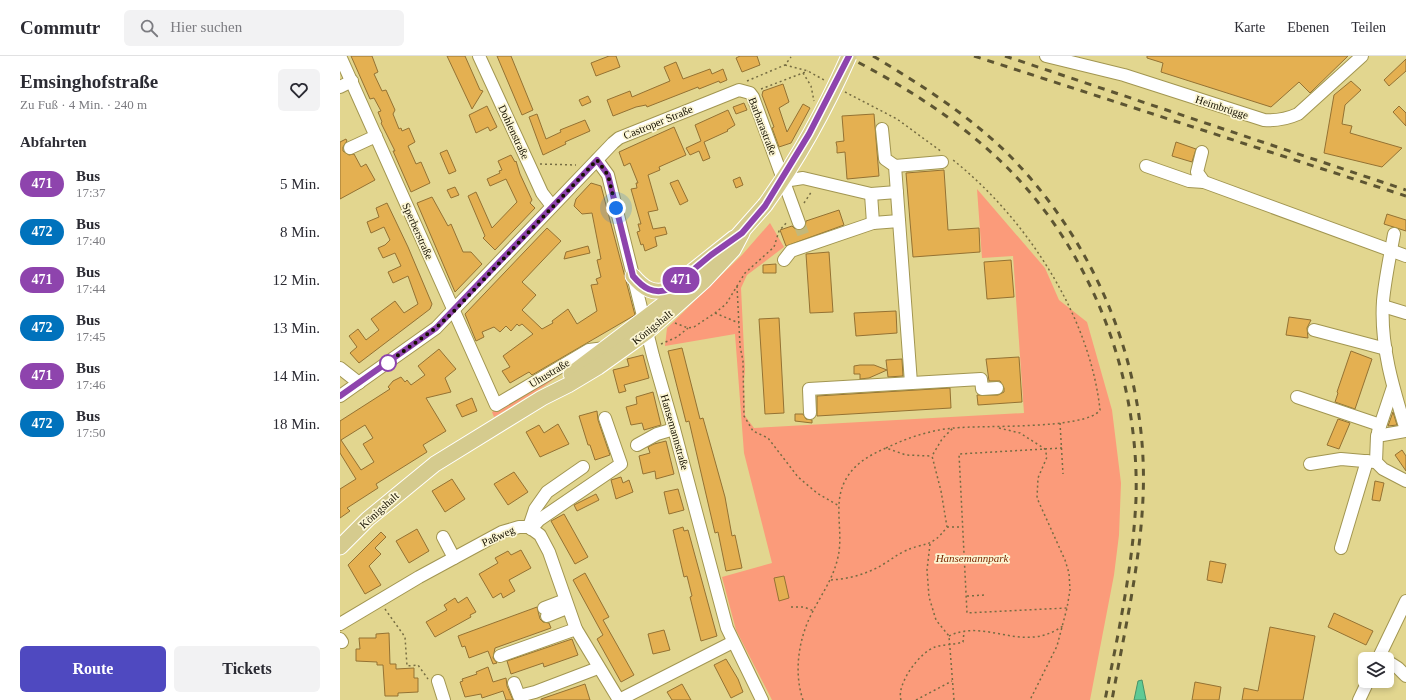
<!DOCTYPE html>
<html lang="de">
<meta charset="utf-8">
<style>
body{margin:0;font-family:"Times New Roman",serif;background:#f2f2f3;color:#2b2b33;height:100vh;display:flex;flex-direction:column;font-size:15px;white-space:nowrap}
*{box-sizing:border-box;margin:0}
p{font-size:13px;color:#7c7c81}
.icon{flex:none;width:22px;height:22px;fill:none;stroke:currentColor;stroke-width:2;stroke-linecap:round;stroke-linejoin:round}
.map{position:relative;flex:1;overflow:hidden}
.sheet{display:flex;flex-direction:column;background:#fff;width:340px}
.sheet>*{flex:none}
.badge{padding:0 8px;border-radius:13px;font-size:14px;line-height:26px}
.tools{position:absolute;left:1018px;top:596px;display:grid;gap:8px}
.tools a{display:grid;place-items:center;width:36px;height:36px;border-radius:6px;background:#fff;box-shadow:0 2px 6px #0003;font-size:20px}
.you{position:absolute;width:20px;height:20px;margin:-10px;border:3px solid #fff;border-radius:50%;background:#1a73e8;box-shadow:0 0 0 6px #1a73e833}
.map>.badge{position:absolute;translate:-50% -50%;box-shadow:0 0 0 2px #fff}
h2{padding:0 20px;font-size:15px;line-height:36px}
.round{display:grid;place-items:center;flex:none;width:42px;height:42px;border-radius:6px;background:#f2f2f3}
.overview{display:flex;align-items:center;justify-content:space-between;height:68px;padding:0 20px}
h1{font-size:19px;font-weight:800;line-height:30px}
.action{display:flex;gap:8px;margin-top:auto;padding:8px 20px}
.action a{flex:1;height:46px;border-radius:6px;background:#4f49c0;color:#fff;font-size:16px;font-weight:800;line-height:46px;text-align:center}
.action a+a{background:#f2f2f3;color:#2b2b33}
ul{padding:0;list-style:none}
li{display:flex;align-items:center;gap:12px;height:48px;padding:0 20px}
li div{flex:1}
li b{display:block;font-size:15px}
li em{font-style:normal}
li .badge{min-width:44px;font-weight:700;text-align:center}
header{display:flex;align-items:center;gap:24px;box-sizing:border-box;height:56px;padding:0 20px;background:#fff;border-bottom:1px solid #e1e1e2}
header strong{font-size:19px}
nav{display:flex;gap:22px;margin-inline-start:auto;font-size:14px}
.search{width:280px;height:36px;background:#f2f2f3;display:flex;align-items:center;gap:10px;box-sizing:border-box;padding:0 14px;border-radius:6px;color:#7c7c81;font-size:15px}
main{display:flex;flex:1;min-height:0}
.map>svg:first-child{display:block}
</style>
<header>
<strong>Commutr</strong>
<div class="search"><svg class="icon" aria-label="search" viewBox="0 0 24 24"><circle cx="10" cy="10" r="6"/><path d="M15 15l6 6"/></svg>Hier suchen</div>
<nav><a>Karte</a><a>Ebenen</a><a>Teilen</a></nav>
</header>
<main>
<section class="sheet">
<div class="overview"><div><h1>Emsinghofstraße</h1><p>Zu Fuß · 4 Min. · 240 m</p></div><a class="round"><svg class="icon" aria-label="heart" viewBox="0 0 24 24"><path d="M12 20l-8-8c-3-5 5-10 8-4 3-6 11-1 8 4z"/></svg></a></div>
<h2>Abfahrten</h2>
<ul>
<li><span class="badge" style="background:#8e44ad;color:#fff">471</span><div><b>Bus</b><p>17:37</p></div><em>5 Min.</em></li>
<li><span class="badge" style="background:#0072bc;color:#fff">472</span><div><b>Bus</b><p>17:40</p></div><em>8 Min.</em></li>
<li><span class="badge" style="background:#8e44ad;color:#fff">471</span><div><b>Bus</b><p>17:44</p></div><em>12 Min.</em></li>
<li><span class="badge" style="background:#0072bc;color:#fff">472</span><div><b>Bus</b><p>17:45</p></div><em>13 Min.</em></li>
<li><span class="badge" style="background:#8e44ad;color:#fff">471</span><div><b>Bus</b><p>17:46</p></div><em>14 Min.</em></li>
<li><span class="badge" style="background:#0072bc;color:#fff">472</span><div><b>Bus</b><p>17:50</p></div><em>18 Min.</em></li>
</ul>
<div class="action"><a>Route</a><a>Tickets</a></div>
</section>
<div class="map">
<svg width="1066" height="644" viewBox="0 0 1066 644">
<rect width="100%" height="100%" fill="#e2d68f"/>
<g fill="#fb9b7a">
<path d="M 637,133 L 705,212 L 719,244 L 747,266 L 772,354 L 781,427 L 779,479 L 774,519 L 750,644 L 432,644 L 396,574 L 382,521 L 432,507 L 404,397 L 395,278 L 325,290 L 327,272 L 402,199 L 430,167 L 444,191 L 407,219 L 401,232 L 405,314 L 404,326 L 405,360 L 414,372 L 684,357 L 673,200 L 642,202 Z"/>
<path d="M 236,307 L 203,331 L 154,361 L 152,356 L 221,314 Z"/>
</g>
<path fill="#5eca95" stroke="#489268" d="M 802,624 L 806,644 L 794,644 L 798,625 Z"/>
<g fill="#e4b051" stroke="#947233" fill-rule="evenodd">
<path d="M 11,0 L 32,0 L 38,16 L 34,18 L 42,35 L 46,34 L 55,54 L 53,58 L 59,73 L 61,72 L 62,75 L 69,72 L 75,86 L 68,90 L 76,108 L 81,106 L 90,127 L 71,136 L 53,95 L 55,95 L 41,67 L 42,66 L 38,56 L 41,55 L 34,42 L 30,43 Z"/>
<path d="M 107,0 L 125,0 L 140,34 L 143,35 L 132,53 Z"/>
<path d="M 157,0 L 171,0 L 193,54 L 182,59 Z"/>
<path d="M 269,0 L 276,0 L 280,11 L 256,20 L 251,7 Z"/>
<path d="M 400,0 L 417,0 L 420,9 L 402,16 L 396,2 Z"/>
<path d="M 807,0 L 1008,0 L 970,37 L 959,26 L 931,51 L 821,16 L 823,7 L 807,2 Z"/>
<path d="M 1066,3 L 1066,15 L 1049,30 L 1044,24 Z"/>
<path d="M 336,6 L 343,23 L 370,13 L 372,18 L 383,13 L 387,24 L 380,27 L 379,25 L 359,33 L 358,31 L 307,51 L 306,49 L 296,51 L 273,60 L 267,44 L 290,35 L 292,41 L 330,25 L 324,11 Z"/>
<path d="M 1011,25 L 1021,34 L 1005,49 L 1002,68 L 1012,70 L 1010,77 L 1062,92 L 1042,111 L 984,97 L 994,39 Z"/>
<path d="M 443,28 L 449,46 L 439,52 L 447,76 L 463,48 L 470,52 L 451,87 L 439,91 L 432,72 L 434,71 L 422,39 L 423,35 Z"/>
<path d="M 248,40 L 251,46 L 242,50 L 239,44 Z"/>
<path d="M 404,47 L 407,54 L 396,58 L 393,51 Z"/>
<path d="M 147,50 L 157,71 L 150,75 L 148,71 L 136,77 L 129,59 Z"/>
<path d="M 1059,50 L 1066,57 L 1066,70 L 1053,56 Z"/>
<path d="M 388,54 L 395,69 L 387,74 L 388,75 L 364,86 L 370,102 L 363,105 L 359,95 L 350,99 L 346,92 L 361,85 L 355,69 Z"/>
<path d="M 197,58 L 206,83 L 221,76 L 220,74 L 245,64 L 250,75 L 225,86 L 226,88 L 203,99 L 189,61 Z"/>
<path d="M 534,58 L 539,120 L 507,123 L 505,96 L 497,97 L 497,91 L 496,86 L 504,85 L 502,60 Z"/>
<path d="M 334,71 L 346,99 L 319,111 L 320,114 L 308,119 L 318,154 L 308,156 L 313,173 L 325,171 L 327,178 L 315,181 L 317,190 L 305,195 L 303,188 L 301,189 L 297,176 L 300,175 L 298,168 L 301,168 L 291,133 L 297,132 L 296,127 L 298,127 L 290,107 L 284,110 L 279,96 Z"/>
<path d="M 6,83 L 7,85 L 3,91 L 3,95 L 9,99 L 14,98 L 21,111 L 26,108 L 35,124 L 0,143 L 0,86 Z"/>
<path d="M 836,86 L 856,93 L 852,106 L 832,100 Z"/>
<path d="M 107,94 L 116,115 L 109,118 L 100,97 Z"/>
<path d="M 171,99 L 175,106 L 176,105 L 180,118 L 192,144 L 190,147 L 195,152 L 155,194 L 143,182 L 145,180 L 128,140 L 136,136 L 152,172 L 177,146 L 166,123 L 150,130 L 147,123 L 160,117 L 159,115 L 162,114 L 158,105 Z"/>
<path d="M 604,114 L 608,174 L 639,172 L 640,196 L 573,201 L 566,117 Z"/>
<path d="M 400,121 L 403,129 L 396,132 L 393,124 Z"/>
<path d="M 338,124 L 348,145 L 340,149 L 330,127 Z"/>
<path d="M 251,127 L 261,130 L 295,259 L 192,319 L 189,316 L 170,327 L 162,315 L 170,311 L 163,300 L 193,278 L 182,268 L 179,270 L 177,268 L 171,275 L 166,270 L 160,276 L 154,271 L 142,276 L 144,281 L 136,285 L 125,258 L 207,172 L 221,185 L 182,226 L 196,239 L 182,254 L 202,273 L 213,267 L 212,265 L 228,253 L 237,268 L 257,255 L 251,229 L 258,228 L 256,223 L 261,221 L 257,204 L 261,203 L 252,157 L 242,158 L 234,150 L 236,143 Z"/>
<path d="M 115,131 L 119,139 L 111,142 L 107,134 Z"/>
<path d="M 92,141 L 108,170 L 111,168 L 123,196 L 131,196 L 142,208 L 115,236 L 77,147 Z"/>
<path d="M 47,147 L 68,191 L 92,248 L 90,253 L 19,307 L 10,297 L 17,291 L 9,280 L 18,273 L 26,284 L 39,274 L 31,263 L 55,245 L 64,257 L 78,248 L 68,220 L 53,227 L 48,216 L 61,210 L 55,197 L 43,202 L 38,192 L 45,189 L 50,184 L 44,171 L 31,177 L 27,166 L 39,161 L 36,152 Z"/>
<path d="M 499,154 L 504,169 L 446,190 L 440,174 L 452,170 L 455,173 L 461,174 L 465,171 L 466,165 Z"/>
<path d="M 1047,158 L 1066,164 L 1066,175 L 1044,168 Z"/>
<path d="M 248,190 L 250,197 L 224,203 L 226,196 Z"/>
<path d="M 489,196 L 493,256 L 470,257 L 466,198 Z"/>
<path d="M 671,204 L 674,241 L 647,243 L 644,206 Z"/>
<path d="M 436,208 L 436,217 L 423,217 L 423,209 Z"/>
<path d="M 556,255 L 557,277 L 516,280 L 514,257 Z"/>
<path d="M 949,261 L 971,264 L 967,272 L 968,282 L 946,279 Z"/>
<path d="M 439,262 L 444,357 L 425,358 L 419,263 Z"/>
<path d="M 342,292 L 360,363 L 363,362 L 385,441 L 392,480 L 395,479 L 402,512 L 386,515 L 378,476 L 375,477 L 349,365 L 346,366 L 328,295 Z"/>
<path d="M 99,293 L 116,313 L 105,322 L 111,336 L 86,342 L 106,375 L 83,389 L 87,396 L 36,428 L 38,432 L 7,452 L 10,455 L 0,462 L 0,433 L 16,423 L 0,397 L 0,365 L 50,333 L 48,331 L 53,325 L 61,321 L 65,326 L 67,324 L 71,329 L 85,319 L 78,310 ZM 25,369 L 33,382 L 23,388 L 34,406 L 21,414 L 1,384 Z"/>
<path d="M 1011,295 L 1032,303 L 1015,353 L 995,346 L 998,337 L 997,336 Z"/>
<path d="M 303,299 L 309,322 L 284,329 L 286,335 L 279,337 L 273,314 L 289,310 L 287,303 Z"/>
<path d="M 679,301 L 682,346 L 638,349 L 637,339 L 658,339 L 664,336 L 664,332 L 660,325 L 649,325 L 646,303 Z"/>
<path d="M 562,303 L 563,320 L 548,321 L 546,304 Z"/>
<path d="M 520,309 L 534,309 L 547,314 L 529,322 L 520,323 L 520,318 L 514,318 L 514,310 Z"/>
<path d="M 610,332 L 611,352 L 477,360 L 477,340 Z"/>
<path d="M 313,336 L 321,369 L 304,374 L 302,367 L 291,369 L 286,351 L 297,348 L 296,341 Z"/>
<path d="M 132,342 L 137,355 L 122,361 L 116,349 Z"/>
<path d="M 257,355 L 258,364 L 270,399 L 255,404 L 250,389 L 248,389 L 239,360 Z"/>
<path d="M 1053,356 L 1057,369 L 1048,370 Z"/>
<path d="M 455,358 L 463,358 L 466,363 L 472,364 L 472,367 L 455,365 Z"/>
<path d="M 998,363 L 1010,367 L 999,393 L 987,389 Z"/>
<path d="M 218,368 L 229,388 L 200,401 L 186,376 L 199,369 L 204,377 Z"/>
<path d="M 326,385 L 334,418 L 316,423 L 315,415 L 303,418 L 299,400 L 310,397 L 308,391 L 314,388 Z"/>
<path d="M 1062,394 L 1066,400 L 1066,415 L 1055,399 Z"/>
<path d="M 174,416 L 188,436 L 168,449 L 154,428 Z"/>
<path d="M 281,421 L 283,427 L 289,424 L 293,436 L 276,443 L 271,424 Z"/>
<path d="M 112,423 L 125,443 L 105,456 L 92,435 Z"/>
<path d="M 1035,425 L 1044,427 L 1040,445 L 1032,444 Z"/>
<path d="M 338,433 L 344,454 L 329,458 L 324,436 Z"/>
<path d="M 256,438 L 259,444 L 237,455 L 234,449 Z"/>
<path d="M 224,458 L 248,501 L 235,508 L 211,465 Z"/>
<path d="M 343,471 L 344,475 L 348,474 L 377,580 L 361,585 L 350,541 L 352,540 L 347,520 L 344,521 L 333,474 Z"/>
<path d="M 77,473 L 89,495 L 69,507 L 56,485 Z"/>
<path d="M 41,476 L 46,481 L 35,492 L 41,498 L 29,510 L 41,529 L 25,538 L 8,509 Z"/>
<path d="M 181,494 L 191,512 L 169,524 L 175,535 L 163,542 L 161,537 L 153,542 L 139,518 L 158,507 L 155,502 L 168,495 L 171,499 Z"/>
<path d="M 870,505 L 886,508 L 882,527 L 867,524 Z"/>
<path d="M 245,517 L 269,561 L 263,564 L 294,619 L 281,626 L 257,583 L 263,579 L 233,524 Z"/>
<path d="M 444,520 L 449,542 L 439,545 L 434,522 Z"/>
<path d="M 127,541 L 136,556 L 130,559 L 131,561 L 95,581 L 86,566 L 107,554 L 104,549 L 115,542 L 118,547 Z"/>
<path d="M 197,551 L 200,563 L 203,566 L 209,567 L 211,572 L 155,592 L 153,602 L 157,607 L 153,608 L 148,595 L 129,602 L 125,590 L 122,591 L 118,580 Z"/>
<path d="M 994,557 L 1033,575 L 1026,589 L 988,571 Z"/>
<path d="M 930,571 L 975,580 L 963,644 L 902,644 L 904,632 L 918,635 Z"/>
<path d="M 324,574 L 330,594 L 313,598 L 308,578 Z"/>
<path d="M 49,577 L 50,608 L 56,608 L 56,613 L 74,612 L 74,622 L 78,622 L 78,636 L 58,637 L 58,640 L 45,640 L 43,609 L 37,609 L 37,606 L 16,605 L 16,593 L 20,593 L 19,582 L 36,582 L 36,578 Z"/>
<path d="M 232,583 L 238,599 L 204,611 L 203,607 L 171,618 L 167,605 Z"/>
<path d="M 386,603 L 398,623 L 403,636 L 391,642 L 374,609 Z"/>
<path d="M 148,611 L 153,626 L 166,622 L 167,630 L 173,644 L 166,644 L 163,635 L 142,642 L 141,638 L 125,641 L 120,626 L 123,625 L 122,623 L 137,618 L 136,616 Z"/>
<path d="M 855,626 L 881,631 L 879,644 L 852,644 Z"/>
<path d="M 245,628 L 250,644 L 201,644 L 201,643 Z"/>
<path d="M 342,628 L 351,644 L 332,644 L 327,636 Z"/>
</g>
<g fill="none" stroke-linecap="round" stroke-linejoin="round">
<path stroke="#c3b87a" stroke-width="12" stroke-dasharray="12 6" stroke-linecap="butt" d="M 459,167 L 465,183"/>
<defs>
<g id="minor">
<path d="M 0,0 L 156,349 L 249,294 L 265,292"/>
<path d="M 139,0 L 192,115 L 202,137 L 212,150"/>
<path d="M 706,0 L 784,19 L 924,64 C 938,65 947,63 958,58 L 1022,0"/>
<path d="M 0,31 L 12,25"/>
<path d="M 542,73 L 545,103 L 555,110 L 571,327"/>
<path d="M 10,92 L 36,80"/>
<path d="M 862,96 L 857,116 L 864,126 L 1066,200"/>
<path d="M 257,104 L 268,119 L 313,300 L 334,373 L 387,572 L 422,644"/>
<path d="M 555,110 L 602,106"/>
<path d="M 806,110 L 849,125 L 864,126"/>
<path d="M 444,125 L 463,122 L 531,138 L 557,136"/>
<path d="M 531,138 L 533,167"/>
<path d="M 1054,178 C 1050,200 1045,223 1043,245 C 1040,289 1053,332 1066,374"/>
<path d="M 444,204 L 451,195 L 533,167 L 559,165"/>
<path d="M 1043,250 L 1066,257"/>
<path d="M 974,274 L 1046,293"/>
<path d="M 0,312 L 19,327"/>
<path d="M 0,340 L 96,272 L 273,87 L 279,82 L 399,34 L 410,37 L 413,41 L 459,167"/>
<path d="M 957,341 L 1040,369"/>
<path d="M 470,357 L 469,333 L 641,323 L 642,333 L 657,332"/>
<path d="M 1066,375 L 1037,380 L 1036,406 L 1043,413 L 1066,425"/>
<path d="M 1038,376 L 1053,331"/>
<path d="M 297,389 L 317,378 L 334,373"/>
<path d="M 970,408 L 1001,403 L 1035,406"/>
<path d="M 189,471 L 195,453 L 207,436 L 243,411"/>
<path d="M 191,473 L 199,464 L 281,408 L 265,362"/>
<path d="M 103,481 L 114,502"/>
<path d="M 1001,492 L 1027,405"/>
<path d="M 204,552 L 225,544"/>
<path d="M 207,560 L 227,552"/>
<path d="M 0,568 L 79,521 L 162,476 L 179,471 L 189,471 L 200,479 L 209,496 L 236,573 L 279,644"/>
<path d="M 0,583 L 2,586"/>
<path d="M 160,600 L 236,573"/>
<path d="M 1038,603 L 1066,545"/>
<path d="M 1047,605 L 1058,612 L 1066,620"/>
<path d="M 98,625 L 104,644"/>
<path d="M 174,627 L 179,640 L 195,636 L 258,612"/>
<path d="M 279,644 L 393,586"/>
<path d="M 1019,644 L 1028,625"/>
</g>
<g id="major">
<path d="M 394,184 L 425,149"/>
<path d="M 293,220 C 303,232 313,239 330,233 L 394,182"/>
<path d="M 231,318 L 333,241"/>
<path d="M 0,491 L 28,463 L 95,408 L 202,342 L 228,329 L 258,311 L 307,276 L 364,225 L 393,194 L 402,177"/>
</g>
</defs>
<use href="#minor" stroke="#a29651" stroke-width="14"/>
<use href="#major" stroke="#fff" stroke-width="17"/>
<g stroke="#756c42" stroke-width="1.5" stroke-dasharray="2 3" stroke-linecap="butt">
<path d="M 445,9 L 468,15 L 484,24"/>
<path d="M 463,17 L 471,30 L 474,45"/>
<path d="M 407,25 L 445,9 L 451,1"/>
<path d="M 421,33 L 468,15"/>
<path d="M 505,36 L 557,63 L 602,96"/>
<path d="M 200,108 L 236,109"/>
<path d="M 464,147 L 472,135"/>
<path d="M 397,230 L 400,290 L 403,305 L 404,360 L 413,375 L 428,382 L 458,421 L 477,437 L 499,450"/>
<path d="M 375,257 L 399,267"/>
<path d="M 335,267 L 348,272 L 354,271 L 375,257 L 386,248 L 405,217 L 434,191 L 439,175 L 447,166"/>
<path d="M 321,288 L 337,281 L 348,272"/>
<path d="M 720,367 L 723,418"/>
<path d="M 659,372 L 680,377 L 705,393 L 707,401 L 698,422 L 697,442 L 725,504 L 729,517 L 730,534 L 727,552 L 717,590 L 690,644"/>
<path d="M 546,392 C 567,382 590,374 614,372 C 641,369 746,374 760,354 C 750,260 686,162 613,104"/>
<path d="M 722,392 L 619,398 L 627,557 L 727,552"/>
<path d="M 607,471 L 622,471"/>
<path d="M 590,488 L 587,514 L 589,541 L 596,564 L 609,580 L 614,644"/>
<path d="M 491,524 C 508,523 527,518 542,509 C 549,505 555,500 563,496 C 584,485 590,494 607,471 L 601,435 L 592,400 L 602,383 L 613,372"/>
<path d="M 627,540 L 646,539"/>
<path d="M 451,551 L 464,551 L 474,555"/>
<path d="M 45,553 L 65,581 L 67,610 L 78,609 L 88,623"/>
<path d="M 609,580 C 637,566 666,584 694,581 C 705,580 714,576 723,570"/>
<path d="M 463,644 C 454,618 458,586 470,561 C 480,540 493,524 498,501 C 504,475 492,447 506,423 C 515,407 530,399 546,392 L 566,399 L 592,400"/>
<path d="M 561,644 C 556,628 580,596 595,591 C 604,588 614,589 623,586 L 624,576"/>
<path d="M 576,644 L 612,625"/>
</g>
<use href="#minor" stroke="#fff" stroke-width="12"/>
<use href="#major" stroke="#d5cb8e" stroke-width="15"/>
<g stroke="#5d5532" stroke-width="3" stroke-dasharray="7 7" stroke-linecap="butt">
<path d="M 506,0 C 559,27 609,58 653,98 C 747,183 800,316 796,443 C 793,511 778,578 765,644"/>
<path d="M 533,0 C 580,28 627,58 667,97 C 757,187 809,315 803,442 C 800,510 784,577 772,644"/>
<path d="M 634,0 L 1066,140"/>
<path d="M 665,0 L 1066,134"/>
</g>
<defs>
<path id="major-bridge" d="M 425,149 C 458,103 486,52 509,0"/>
</defs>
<use href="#major-bridge" stroke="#fff" stroke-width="17" stroke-linecap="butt"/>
<use href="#major-bridge" stroke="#d5cb8e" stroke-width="15"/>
</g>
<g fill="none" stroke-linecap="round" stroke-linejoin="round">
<defs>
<path id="line" d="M 0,340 L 96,272 L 257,104 L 268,119 L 293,220 C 303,232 313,239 330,233 L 371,199 L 402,177 L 425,150 L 469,78 L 509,0"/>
</defs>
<use href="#line" stroke="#fff" stroke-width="9"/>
<use href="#line" stroke="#8e44ad" stroke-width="6"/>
<path stroke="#161100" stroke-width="4" stroke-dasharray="0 7.2" d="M 48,307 L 47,307 L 96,272 L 113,256 L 257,104 L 268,119 L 276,152"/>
</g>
<circle fill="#fff" stroke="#8e44ad" stroke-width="2" cx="48" cy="307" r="8"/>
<g text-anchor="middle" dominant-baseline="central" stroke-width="3.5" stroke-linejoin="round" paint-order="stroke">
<g font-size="11" fill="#161100" stroke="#fcf6d4">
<text transform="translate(882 51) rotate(18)">Heimbrügge</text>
<text transform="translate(318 66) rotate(-22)">Castroper Straße</text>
<text transform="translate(423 70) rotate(69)">Barbarastraße</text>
<text transform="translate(174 76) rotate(65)">Dohlenstraße</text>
<text transform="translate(78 175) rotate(66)">Sperberstraße</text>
<text transform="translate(312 271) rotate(-39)">Königshalt</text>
<text transform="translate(209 317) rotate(-31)">Uhustraße</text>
<text transform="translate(335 376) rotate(74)">Hansemannstraße</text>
<text transform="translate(39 454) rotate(-42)">Königshalt</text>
<text transform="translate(158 480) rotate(-24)">Paßweg</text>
</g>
<g font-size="11" font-style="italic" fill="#7b2600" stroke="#fcf6d4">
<text x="632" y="502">Hansemannpark</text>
</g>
</g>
</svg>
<div class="tools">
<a><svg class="icon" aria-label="layers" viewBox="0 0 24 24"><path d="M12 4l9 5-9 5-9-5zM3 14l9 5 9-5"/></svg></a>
</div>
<div class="you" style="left:276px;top:152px"></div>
<b class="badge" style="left:341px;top:224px;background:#8e44ad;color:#fff">471</b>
</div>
</main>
